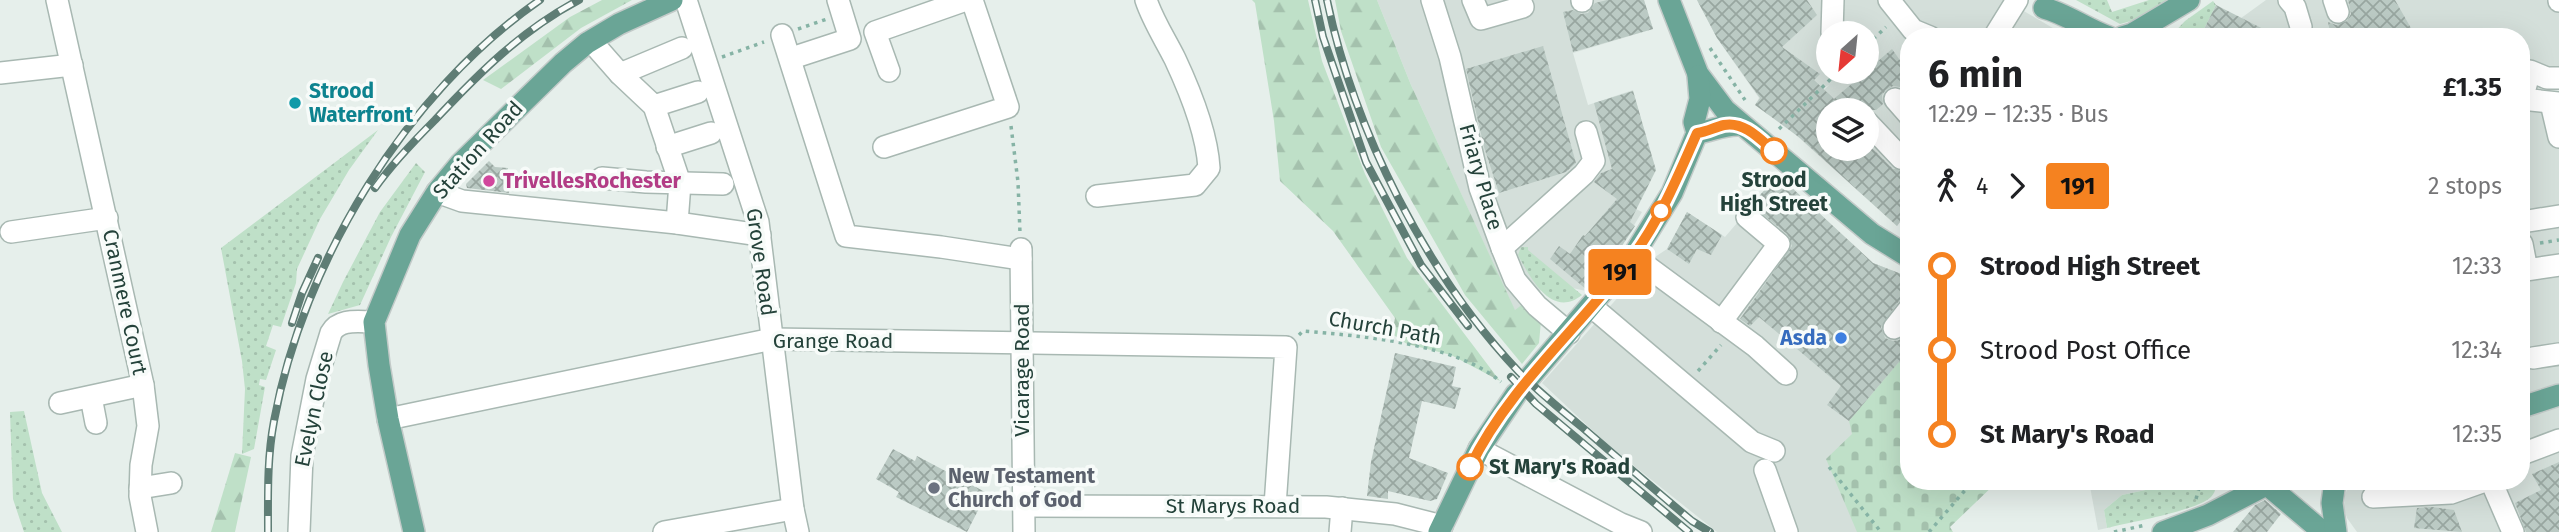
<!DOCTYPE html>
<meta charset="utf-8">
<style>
body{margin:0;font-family:"Fira Sans",sans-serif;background:#f6f6f6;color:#202124;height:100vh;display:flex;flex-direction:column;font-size:26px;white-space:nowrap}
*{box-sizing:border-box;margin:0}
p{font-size:23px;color:#757577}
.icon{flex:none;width:38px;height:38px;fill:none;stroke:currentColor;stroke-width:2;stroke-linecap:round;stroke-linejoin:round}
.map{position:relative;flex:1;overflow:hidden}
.side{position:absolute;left:1900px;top:28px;width:630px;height:462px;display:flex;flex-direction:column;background:#fff;border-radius:28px;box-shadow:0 7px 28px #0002}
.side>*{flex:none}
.badge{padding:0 14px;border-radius:5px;font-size:24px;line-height:46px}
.needle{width:46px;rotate:207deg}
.fabs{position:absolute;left:1816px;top:21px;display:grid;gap:14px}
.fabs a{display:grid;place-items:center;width:63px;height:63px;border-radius:50%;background:#fff;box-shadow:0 7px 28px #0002;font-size:35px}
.map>.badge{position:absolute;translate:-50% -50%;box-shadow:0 0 0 4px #fff}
.legs{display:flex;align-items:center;gap:10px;height:77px;padding:0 28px;font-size:23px}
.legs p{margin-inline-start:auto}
.headline{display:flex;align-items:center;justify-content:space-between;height:119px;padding:0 28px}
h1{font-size:38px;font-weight:700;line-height:52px}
ul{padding:0 28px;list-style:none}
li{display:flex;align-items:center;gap:24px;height:84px;font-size:26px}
li i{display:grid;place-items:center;width:10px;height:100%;margin:0 9px;background:currentColor}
li i::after{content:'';width:18px;height:18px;margin:-9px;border:5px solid;border-radius:50%;background:#fff}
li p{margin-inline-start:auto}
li:first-child i{background:linear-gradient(#0000 50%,currentColor 0)}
li:last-child i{background:linear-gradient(currentColor 50%,#0000 0)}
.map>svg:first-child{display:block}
</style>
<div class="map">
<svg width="2559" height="532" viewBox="0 0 2559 532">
<defs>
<pattern id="grass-dots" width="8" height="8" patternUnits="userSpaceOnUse" patternTransform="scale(1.75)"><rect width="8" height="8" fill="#bfe0c8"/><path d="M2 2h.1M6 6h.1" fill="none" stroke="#a4c1ad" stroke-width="1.8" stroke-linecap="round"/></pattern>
<pattern id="forest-firs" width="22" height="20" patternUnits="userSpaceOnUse" patternTransform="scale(1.75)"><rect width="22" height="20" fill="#bfe0c8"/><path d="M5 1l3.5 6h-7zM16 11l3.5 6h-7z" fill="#a4c1ad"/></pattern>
<pattern id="cemetery-stones" width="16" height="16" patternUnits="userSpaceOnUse" patternTransform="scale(1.75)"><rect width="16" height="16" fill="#bfe0c8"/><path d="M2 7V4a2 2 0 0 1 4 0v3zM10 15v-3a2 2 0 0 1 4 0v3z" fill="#a4c1ad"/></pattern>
<pattern id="building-cross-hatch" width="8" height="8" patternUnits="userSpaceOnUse" patternTransform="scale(1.75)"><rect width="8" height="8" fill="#bbcac4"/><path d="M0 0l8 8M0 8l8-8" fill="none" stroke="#98a6a0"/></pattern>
</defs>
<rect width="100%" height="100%" fill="#e6efeb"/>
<g fill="#d4dfda" fill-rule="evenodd">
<path d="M 1377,0 L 1644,0 L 1653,29 L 1573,53 L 1588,105 L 1633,90 L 1652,158 L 1636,209 L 1642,212 L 1615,257 L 1586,291 L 1550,283 L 1515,311 L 1411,85 Z"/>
<path d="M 1697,0 L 2005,0 L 2068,37 L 1909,37 L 1909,226 L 1900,222 L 1897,226 L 1787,127 L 1829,85 L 1798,99 L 1781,123 L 1755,105 L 1759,98 L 1717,38 ZM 1829,33 L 1867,33 L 1867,72 L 1829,72 ZM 1829,110 L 1867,110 L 1867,149 L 1829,149 Z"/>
<path d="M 2266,0 L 2559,0 L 2559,85 L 2522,86 L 2522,37 L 2215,37 Z"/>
<path d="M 2522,111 L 2559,114 L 2559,532 L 2357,532 L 2347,518 L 2344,509 L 2345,495 L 2350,481 L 2522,481 Z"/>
<path d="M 1778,175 L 1873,263 L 1909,277 L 1909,360 L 1895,532 L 1717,532 L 1609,446 L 1542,383 L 1652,259 L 1667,249 L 1687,212 L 1725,237 Z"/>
<path d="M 2089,481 L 2188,481 L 2122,495 L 2104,510 L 2107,528 L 2098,530 Z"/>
</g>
<g fill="url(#grass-dots)">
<path d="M 2076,0 L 2107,0 L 2112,12 L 2149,0 L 2175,0 L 2149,16 L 2120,24 Z"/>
<path d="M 2213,1 L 2216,5 L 2200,37 L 2170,37 L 2185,21 Z"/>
<path d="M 378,130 L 349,170 L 320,219 L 297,269 L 296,283 L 281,327 L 273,325 L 266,346 L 276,350 L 266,380 L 260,379 L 259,385 L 265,387 L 254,449 L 242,454 L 245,389 L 242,361 L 221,248 Z"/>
<path d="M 416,163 L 425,172 L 391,237 L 360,305 L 328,314 L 343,282 L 380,212 Z"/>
<path d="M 1521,247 L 1528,247 L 1528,250 L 1582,295 C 1552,319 1531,279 1518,255 Z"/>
<path d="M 24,411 L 42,493 L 62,532 L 24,532 L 13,499 L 10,412 Z"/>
<path d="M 2188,481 L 2215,481 C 2216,487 2216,492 2211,497 C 2196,511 2130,522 2107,528 L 2104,510 L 2122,495 Z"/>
</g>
<g fill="url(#forest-firs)">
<path d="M 602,0 L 632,0 L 581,28 L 501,89 L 483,80 L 570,17 Z"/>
<path d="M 1252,0 L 1308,0 L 1322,61 L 1365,174 L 1407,258 L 1500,381 L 1451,355 L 1407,344 L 1392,334 L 1395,318 L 1333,231 L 1280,181 L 1274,121 L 1255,3 Z"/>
<path d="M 1335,0 L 1377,0 L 1411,85 L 1515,310 L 1523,304 L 1541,321 L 1539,343 L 1522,364 L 1465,295 L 1381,147 L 1341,31 Z"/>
<path d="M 235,453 L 251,457 L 235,532 L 211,532 Z"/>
</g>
<path fill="url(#cemetery-stones)" d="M 1909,350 L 1909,481 L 1998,481 L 1950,527 L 1953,532 L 1857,532 L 1826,459 L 1852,434 L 1849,421 Z"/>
<g fill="url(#building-cross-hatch)">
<path d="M 1607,0 L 1644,0 L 1653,29 L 1573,52 L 1563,12 L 1573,10 L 1581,14 L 1588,13 L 1595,3 Z"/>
<path d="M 1697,0 L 1807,0 L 1817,15 L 1782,47 L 1820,74 L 1814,80 L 1834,99 L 1892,49 L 1909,73 L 1909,95 L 1900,87 L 1893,86 L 1886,90 L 1882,95 L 1883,104 L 1876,110 L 1829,110 L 1829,149 L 1873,149 L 1893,169 L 1909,169 L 1909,226 L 1900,222 L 1897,226 L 1800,138 L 1755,105 L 1760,98 L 1717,38 Z"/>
<path d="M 2348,0 L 2395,0 L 2416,37 L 2331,37 L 2328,22 L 2336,25 L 2347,21 L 2351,14 Z"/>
<path d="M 2216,5 L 2279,37 L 2200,37 Z"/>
<path d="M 1543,46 L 1576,163 L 1566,172 L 1499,193 L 1484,147 L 1466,69 Z"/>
<path d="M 1633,91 L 1656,170 L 1630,222 L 1635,226 L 1614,258 L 1587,290 L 1550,259 L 1559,246 L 1570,254 L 1583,235 L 1585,236 L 1617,199 L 1594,182 L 1601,173 L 1612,169 L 1594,103 Z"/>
<path d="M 489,161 L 495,167 L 508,168 L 507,178 L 511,179 L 509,193 L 467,188 L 466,184 Z"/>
<path d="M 1778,175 L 1873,263 L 1909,277 L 1909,295 L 1899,301 L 1881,327 L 1885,338 L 1893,341 L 1899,340 L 1909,330 L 1909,350 L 1849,421 L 1827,405 L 1841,386 L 1759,317 L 1750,326 L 1740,319 L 1792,246 L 1787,234 L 1751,205 Z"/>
<path d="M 1687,212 L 1722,235 L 1711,255 L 1697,249 L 1689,264 L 1667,249 Z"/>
<path d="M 1395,353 L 1456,367 L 1452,386 L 1461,388 L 1455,409 L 1422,401 L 1409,458 L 1448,473 L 1437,499 L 1430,501 L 1388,491 L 1388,499 L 1367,496 L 1371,462 Z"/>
<path d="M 893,449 L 915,461 L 917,456 L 987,493 L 967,532 L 896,497 L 899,492 L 876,479 Z"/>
<path d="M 2559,462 L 2559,532 L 2526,532 L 2515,503 L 2541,490 L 2532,474 Z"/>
<path d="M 2265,500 L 2281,514 L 2267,532 L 2233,532 L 2255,505 Z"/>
<path d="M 2432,507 L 2454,510 L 2462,532 L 2414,528 L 2417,508 Z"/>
</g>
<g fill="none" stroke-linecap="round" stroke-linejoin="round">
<defs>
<g id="minor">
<path d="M 57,0 L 143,385 L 148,426 L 141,465 L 140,496 L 147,532"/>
<path d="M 686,0 L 758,222 L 793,509 L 798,532"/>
<path d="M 1432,0 L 1450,57 L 1480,188 L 1502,248 L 1515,280 L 1537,306 L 1569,333"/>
<path d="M 1473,0 L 1481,19 L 1523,7 L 1520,0"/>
<path d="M 1582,0 L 1582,1"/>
<path d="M 1889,0 L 1913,30 L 1930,37"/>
<path d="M 2289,0 L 2295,7 L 2301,27"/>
<path d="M 2334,0 L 2338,12"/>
<path d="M 2559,0 L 2559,1"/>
<path d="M 1832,33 L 1833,0"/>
<path d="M 782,35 L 846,236 L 941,247 L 1021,259"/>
<path d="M 1994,37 L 2017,0"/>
<path d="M 591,41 L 620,74 L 654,106 L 680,183 L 677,223"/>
<path d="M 795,57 L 850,39 L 838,0"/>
<path d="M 889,71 L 875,32 L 966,0"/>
<path d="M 0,73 L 72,65"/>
<path d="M 620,74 L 682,48"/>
<path d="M 1895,99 L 1909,115"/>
<path d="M 2522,99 L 2530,71 L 2547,78 L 2559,78"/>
<path d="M 2522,99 L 2559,103"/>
<path d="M 2551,103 L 2559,137"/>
<path d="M 654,106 L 698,92"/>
<path d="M 1867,122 L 1901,158 L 1909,155"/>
<path d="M 667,147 L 711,133"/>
<path d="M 884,147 L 1008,107 L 972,0"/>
<path d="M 602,178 L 646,182 L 723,184"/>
<path d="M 437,192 L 462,201 L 677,223 L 760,235"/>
<path d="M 1097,196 L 1195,185 L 1209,168 C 1207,134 1190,91 1175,59 C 1165,39 1153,21 1146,0"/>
<path d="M 2522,222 L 2559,216"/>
<path d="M 11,232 L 107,218"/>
<path d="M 2522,244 L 2527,270 L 2559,265"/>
<path d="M 1502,248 L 1584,174 L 1594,161 L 1586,132"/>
<path d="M 1021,249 L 1024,532"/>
<path d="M 1633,256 L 1755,346 L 1786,374"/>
<path d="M 1591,306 L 1752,442 L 1774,451"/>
<path d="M 1721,322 L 1779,244 L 1747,217"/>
<path d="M 1894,328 L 1909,309"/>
<path d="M 2533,358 L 2559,354"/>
<path d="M 91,397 L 96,423"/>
<path d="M 60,403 L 143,385"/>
<path d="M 388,419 L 772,339 L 1286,347 L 1275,506"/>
<path d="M 1479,449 L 1621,524 L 1641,532"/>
<path d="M 2522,454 L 2559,440"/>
<path d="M 1765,470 L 1787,532"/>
<path d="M 2491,481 L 2513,532"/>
<path d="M 140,488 L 171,483"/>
<path d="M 2373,497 L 2451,493 L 2485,481"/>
<path d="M 1023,506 L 1326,507 L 1395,514 L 1442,526"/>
<path d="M 299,532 L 302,456 L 317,379 L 331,333 C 339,318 359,322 374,322"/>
<path d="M 664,532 L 793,509"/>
<path d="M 1340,532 L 1342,508"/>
</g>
<g id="major">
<path d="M 1669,0 L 1698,74 L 1725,110 L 1872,234 L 1909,257"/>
<path d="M 2044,8 C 2067,14 2086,29 2109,37"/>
<path d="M 2122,37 L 2132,34 L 2189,0"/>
<path d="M 1697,133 C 1712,131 1724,124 1740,125"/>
<path d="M 1530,377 L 1633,256 L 1672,193 L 1697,133 L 1694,122 L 1700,99 L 1698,76"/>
<path d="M 2522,407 L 2559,395"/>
<path d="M 2257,481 L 2266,484 L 2323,532"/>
<path d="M 2335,481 L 2332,503 L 2336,532"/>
<path d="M 414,532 L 388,419 L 379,365 L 374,322 L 410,235 L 437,192 L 461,163 L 563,63 L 587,43 L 619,24 L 672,0"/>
<path d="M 1439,532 L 1479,449 L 1516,394"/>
<path d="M 2163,532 L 2208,515 L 2274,481"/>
</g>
</defs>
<use href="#minor" stroke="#a8b8b2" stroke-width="24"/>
<use href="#major" stroke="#c2cac8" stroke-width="24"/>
<g stroke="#86b3a5" stroke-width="3.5" stroke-dasharray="3.5 5" stroke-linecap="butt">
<path d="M 798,29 L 827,19"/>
<path d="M 1867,45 L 1886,27"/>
<path d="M 1710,48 L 1745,100"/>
<path d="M 722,57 L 764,42"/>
<path d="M 1011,126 L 1018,182 L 1020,233"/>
<path d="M 1779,129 L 1838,72"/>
<path d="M 2540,243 L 2559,240"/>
<path d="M 1299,335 L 1303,331 C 1360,336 1456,343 1501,382"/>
<path d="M 1698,371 L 1721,345"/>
<path d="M 1829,467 L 1881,532"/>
<path d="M 2196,499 L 2201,481"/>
<path d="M 1929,532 L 1973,481"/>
<path d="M 2114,532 L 2146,525"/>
</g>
<use href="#minor" stroke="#fff" stroke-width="21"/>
<use href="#major" stroke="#6aa596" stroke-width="21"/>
<defs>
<g id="rail">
<path d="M 1315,0 L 1323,37 L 1366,162 L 1421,265 L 1468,326"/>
<path d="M 1327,0 C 1354,131 1427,275 1519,372 C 1539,392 1561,410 1583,428 C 1619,459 1655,490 1692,521 L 1710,532"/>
<path d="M 375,188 C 392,164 414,141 435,120 C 479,73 522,30 579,0"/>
<path d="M 292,323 L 302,293 L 318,258"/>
<path d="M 1511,377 L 1536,404 L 1689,532"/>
<path d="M 268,532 C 268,495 267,458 274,421 C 303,262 406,93 540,0"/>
</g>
</defs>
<use href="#rail" stroke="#5f7d75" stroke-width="8"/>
<use href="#rail" stroke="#f7fbf9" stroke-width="5" stroke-dasharray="16" stroke-linecap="butt"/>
</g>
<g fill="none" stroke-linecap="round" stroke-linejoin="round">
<defs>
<path id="line-1" d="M 1470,467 C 1509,386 1580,328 1633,256 C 1661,218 1678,176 1697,133 C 1707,132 1715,127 1724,125 C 1744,121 1760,139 1774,151"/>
</defs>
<use href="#line-1" stroke="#fff" stroke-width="16"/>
<use href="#line-1" stroke="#f58220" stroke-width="10"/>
</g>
<circle fill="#0f9aa8" stroke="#f7fbf9" stroke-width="2.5" cx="295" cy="103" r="7"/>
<g fill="#fff" stroke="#f58220" stroke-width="3.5">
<circle cx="1774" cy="151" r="12"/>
<circle cx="1661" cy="211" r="9"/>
<circle cx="1470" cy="467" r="12"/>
</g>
<circle fill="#d1479c" stroke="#f7fbf9" stroke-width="2.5" cx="489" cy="181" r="7"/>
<circle fill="#3f7fe0" stroke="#f7fbf9" stroke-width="2.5" cx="1841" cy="338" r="7"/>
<circle fill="#6b7280" stroke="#f7fbf9" stroke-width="2.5" cx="934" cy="488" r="7"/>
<g text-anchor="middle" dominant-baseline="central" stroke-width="7" stroke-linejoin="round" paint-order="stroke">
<g font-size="21" font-weight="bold" fill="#0d838f" stroke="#f7fbf9" text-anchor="start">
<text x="309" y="91">Strood<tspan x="309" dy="24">Waterfront</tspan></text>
</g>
<g font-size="21" fill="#24423a" stroke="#f7fbf9">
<text transform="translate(478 150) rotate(-48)">Station Road</text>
<text transform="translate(1481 177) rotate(74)">Friary Place</text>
<text transform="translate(761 262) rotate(82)">Grove Road</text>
<text transform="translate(125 302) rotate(78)">Cranmere Court</text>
<text transform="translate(1385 328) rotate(10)">Church Path</text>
<text x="833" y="341">Grange Road</text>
<text transform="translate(1022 370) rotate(-90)">Vicarage Road</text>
<text transform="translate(314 409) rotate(-78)">Evelyn Close</text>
<text x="1233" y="506">St Marys Road</text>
</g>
<g font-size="21" font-weight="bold" fill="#24423a" stroke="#f7fbf9">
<text x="1774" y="180">Strood<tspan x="1774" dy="24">High Street</tspan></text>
<text x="1489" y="467" text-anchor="start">St Mary's Road</text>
</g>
<g font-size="21" font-weight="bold" fill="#b23c85" stroke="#f7fbf9" text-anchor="start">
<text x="503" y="181">TrivellesRochester</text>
</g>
<g font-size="21" font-weight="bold" fill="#366cbe" stroke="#f7fbf9" text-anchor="end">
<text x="1827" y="338">Asda</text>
</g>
<g font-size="21" font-weight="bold" fill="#5b616d" stroke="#f7fbf9" text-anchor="start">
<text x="948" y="476">New Testament<tspan x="948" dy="24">Church of God</tspan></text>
</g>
</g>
</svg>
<div class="fabs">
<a><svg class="needle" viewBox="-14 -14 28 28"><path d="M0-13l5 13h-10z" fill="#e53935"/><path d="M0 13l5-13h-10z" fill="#757577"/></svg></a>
<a><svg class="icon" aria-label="layers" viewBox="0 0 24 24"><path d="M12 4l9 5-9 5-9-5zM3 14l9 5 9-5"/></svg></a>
</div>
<b class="badge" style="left:1620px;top:272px;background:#f58220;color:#111">191</b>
<section class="side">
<div class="headline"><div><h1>6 min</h1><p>12:29 – 12:35 · Bus</p></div><b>£1.35</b></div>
<div class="legs"><svg class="icon" aria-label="walk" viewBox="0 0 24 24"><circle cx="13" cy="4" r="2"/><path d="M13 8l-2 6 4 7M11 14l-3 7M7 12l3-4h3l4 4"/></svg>4<svg class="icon" aria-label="forward" viewBox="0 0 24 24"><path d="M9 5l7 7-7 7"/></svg><b class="badge" style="background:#f58220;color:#111">191</b><p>2 stops</p></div>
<ul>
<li><i style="color:#f58220"></i><b>Strood High Street</b><p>12:33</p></li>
<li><i style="color:#f58220"></i><span>Strood Post Office</span><p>12:34</p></li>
<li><i style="color:#f58220"></i><b>St Mary's Road</b><p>12:35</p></li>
</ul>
</section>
</div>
